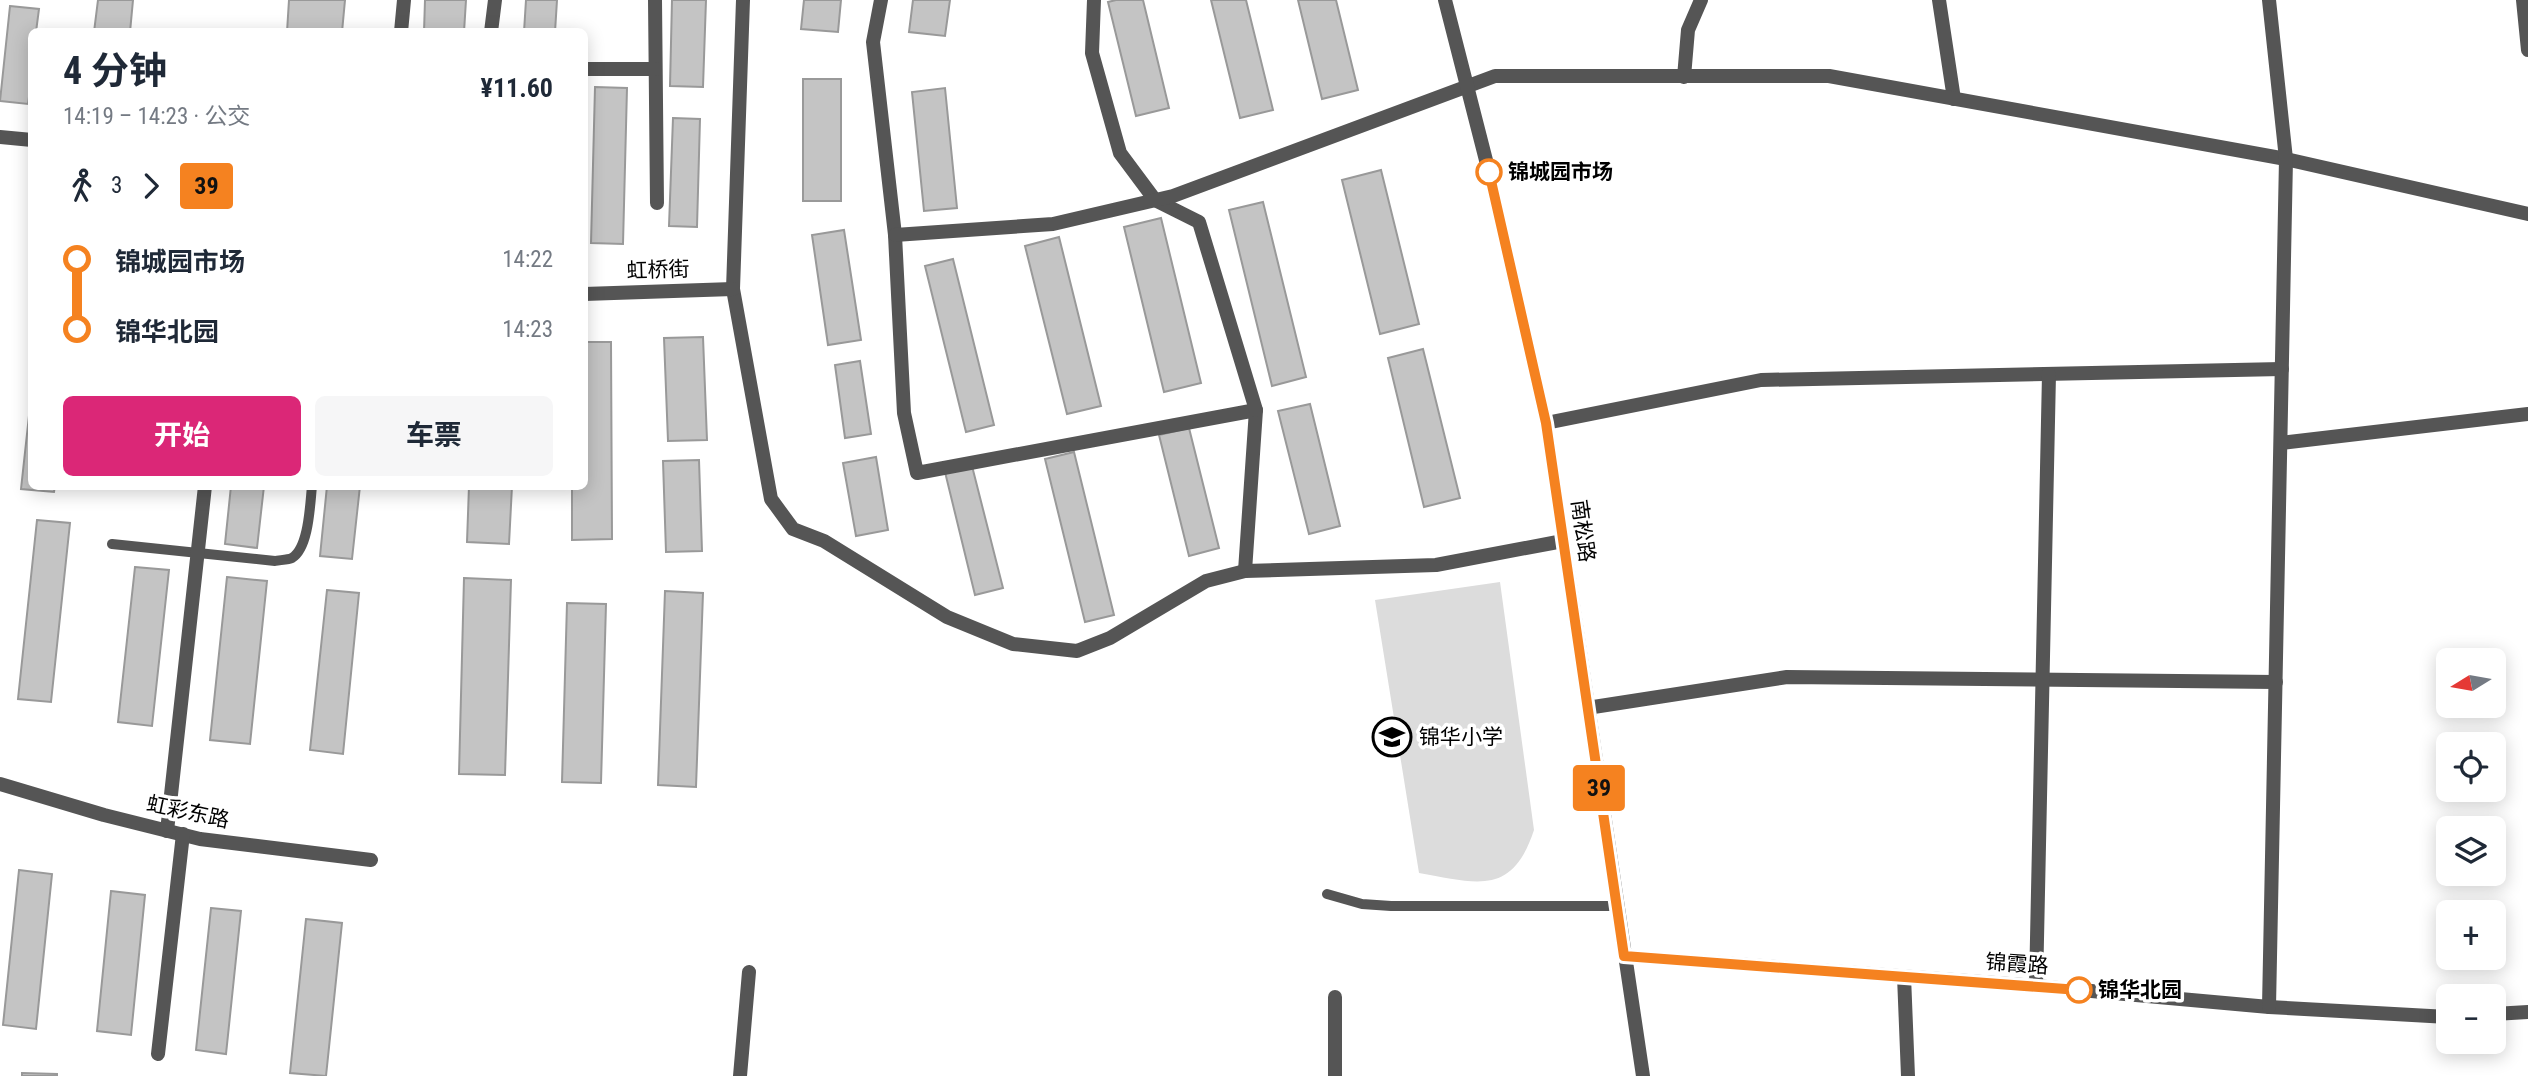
<!DOCTYPE html>
<html lang="zh">
<meta charset="utf-8">
<style>
body{margin:0;font-family:"Roboto Condensed","Noto Sans SC",sans-serif;background:#f6f6f7;color:#1f2937;height:100vh;display:flex;flex-direction:column;font-size:26px;white-space:nowrap}
*{box-sizing:border-box;margin:0}
p{font-size:23px;color:#747a83}
.icon{flex:none;width:38px;height:38px;fill:none;stroke:currentColor;stroke-width:2;stroke-linecap:round;stroke-linejoin:round}
.map{position:relative;flex:1;overflow:hidden}
.details{position:absolute;left:28px;top:28px;width:560px;height:462px;display:flex;flex-direction:column;background:#fff;border-radius:10px;box-shadow:0 4px 18px #0003}
.details>*{flex:none}
.badge{padding:0 14px;border-radius:5px;font-size:24px;line-height:46px}
.needle{width:46px;rotate:259deg}
.fabs{position:absolute;left:2436px;top:648px;display:grid;gap:14px}
.fabs a{display:grid;place-items:center;width:70px;height:70px;border-radius:10px;background:#fff;box-shadow:0 4px 18px #0003;font-size:35px}
.map>.badge{position:absolute;translate:-50% -50%;box-shadow:0 0 0 4px #fff}
.legs{display:flex;align-items:center;gap:10px;height:77px;padding:0 35px;font-size:23px}
.legs p{margin-inline-start:auto}
.head{display:flex;align-items:center;justify-content:space-between;height:119px;padding:0 35px}
h1{font-size:38px;font-weight:700;line-height:52px}
.cta{display:flex;gap:14px;margin-top:auto;padding:14px 35px}
.cta a{flex:1;height:80px;border-radius:10px;background:#db2777;color:#fff;font-size:28px;font-weight:700;line-height:80px;text-align:center}
.cta a+a{background:#f6f6f7;color:#1f2937}
ul{padding:0 35px;list-style:none}
li{display:flex;align-items:center;gap:24px;height:70px;font-size:26px}
li i{display:grid;place-items:center;width:10px;height:100%;margin:0 9px;background:currentColor}
li i::after{content:'';width:18px;height:18px;margin:-9px;border:5px solid;border-radius:50%;background:#fff}
li p{margin-inline-start:auto}
li:first-child i{background:linear-gradient(#0000 50%,currentColor 0)}
li:last-child i{background:linear-gradient(currentColor 50%,#0000 0)}
.map>svg:first-child{display:block}
</style>
<div class="map">
<svg width="2528" height="1076" viewBox="0 0 2528 1076">
<rect width="100%" height="100%" fill="#fff"/>
<path fill="#dcdcdc" d="M 1500,582 L 1534,830 C 1512,897 1477,883 1419,873 L 1375,600 Z"/>
<g fill="#c4c4c4" stroke="#999" stroke-width="2">
<path d="M 98,0 L 133,0 L 130,32 L 94,32 Z"/>
<path d="M 289,0 L 345,0 L 342,32 L 287,32 Z"/>
<path d="M 425,0 L 466,0 L 464,32 L 424,32 Z"/>
<path d="M 526,0 L 557,0 L 555,32 L 524,32 Z"/>
<path d="M 672,0 L 706,0 L 703,87 L 670,86 Z"/>
<path d="M 804,0 L 841,0 L 838,32 L 801,29 Z"/>
<path d="M 913,0 L 950,0 L 945,36 L 909,32 Z"/>
<path d="M 1116,0 L 1143,0 L 1169,108 L 1136,116 L 1108,2 Z"/>
<path d="M 1211,0 L 1246,0 L 1273,110 L 1240,118 Z"/>
<path d="M 1298,0 L 1336,0 L 1358,90 L 1322,99 Z"/>
<path d="M 10,6 L 39,9 L 36,32 L 32,32 L 32,76 L 28,104 L 0,101 Z"/>
<rect x="803" y="79" width="38" height="122"/>
<path d="M 595,87 L 627,88 L 623,244 L 591,243 Z"/>
<path d="M 945,88 L 957,208 L 924,211 L 912,92 Z"/>
<path d="M 673,118 L 700,119 L 697,227 L 669,226 Z"/>
<path d="M 1381,170 L 1419,324 L 1380,334 L 1342,180 Z"/>
<path d="M 1263,202 L 1306,377 L 1272,386 L 1229,210 Z"/>
<path d="M 1161,218 L 1201,383 L 1164,392 L 1124,227 Z"/>
<path d="M 844,230 L 861,340 L 828,345 L 812,235 Z"/>
<path d="M 1059,237 L 1101,406 L 1067,414 L 1025,246 Z"/>
<path d="M 953,259 L 994,425 L 966,432 L 925,266 Z"/>
<path d="M 703,337 L 707,440 L 668,441 L 664,338 Z"/>
<path d="M 584,342 L 611,342 L 612,539 L 572,540 L 572,486 L 584,486 Z"/>
<path d="M 1423,349 L 1460,498 L 1424,507 L 1388,358 Z"/>
<path d="M 860,361 L 871,434 L 845,438 L 835,365 Z"/>
<path d="M 32,388 L 32,486 L 55,486 L 54,492 L 21,489 Z"/>
<path d="M 1310,404 L 1340,526 L 1309,534 L 1278,411 Z"/>
<path d="M 1189,428 L 1219,548 L 1189,556 L 1159,435 Z"/>
<path d="M 1074,452 L 1114,615 L 1085,622 L 1045,459 Z"/>
<path d="M 876,457 L 888,530 L 856,536 L 843,463 Z"/>
<path d="M 699,460 L 702,551 L 666,552 L 663,461 Z"/>
<path d="M 972,466 L 1003,588 L 975,595 L 945,472 Z"/>
<path d="M 231,486 L 264,486 L 257,548 L 225,544 Z"/>
<path d="M 327,486 L 360,486 L 352,559 L 320,556 Z"/>
<path d="M 469,486 L 512,486 L 509,544 L 467,542 Z"/>
<path d="M 37,520 L 70,523 L 51,702 L 18,699 Z"/>
<path d="M 135,567 L 169,570 L 152,726 L 118,722 Z"/>
<path d="M 227,577 L 267,581 L 250,744 L 210,740 Z"/>
<path d="M 464,578 L 511,580 L 505,775 L 459,774 Z"/>
<path d="M 327,590 L 359,593 L 343,754 L 310,750 Z"/>
<path d="M 665,591 L 703,593 L 696,787 L 658,785 Z"/>
<path d="M 567,603 L 606,604 L 601,783 L 562,782 Z"/>
<path d="M 19,870 L 52,874 L 36,1029 L 3,1025 Z"/>
<path d="M 111,891 L 145,895 L 131,1035 L 97,1031 Z"/>
<path d="M 211,908 L 241,911 L 226,1054 L 196,1050 Z"/>
<path d="M 306,919 L 342,923 L 326,1076 L 290,1073 Z"/>
<path d="M 22,1073 L 57,1074 L 57,1076 L 22,1076 Z"/>
</g>
<g fill="none" stroke-linecap="round" stroke-linejoin="round">
<g stroke="#555" stroke-width="10">
<path d="M 112,544 L 275,561 C 279,560 288,560 292,558 C 309,548 310,504 312,486"/>
<path d="M 1327,894 L 1362,904 L 1391,906 L 1616,906"/>
</g>
<g stroke="#555" stroke-width="14">
<path d="M 655,0 L 657,203"/>
<path d="M 743,0 L 733,289 L 771,499 L 793,529 L 824,541 L 947,617 L 1013,644 L 1077,651 L 1110,638 L 1206,581 L 1245,571 L 1436,565 L 1563,541"/>
<path d="M 881,0 L 873,42 L 895,235 L 904,413 L 917,473 L 1256,410 L 1245,571"/>
<path d="M 1094,0 L 1092,53 L 1120,153 L 1155,200 L 1199,222 L 1256,410"/>
<path d="M 1939,0 L 1954,99"/>
<path d="M 2523,0 L 2528,50"/>
<path d="M 401,32 L 404,0"/>
<path d="M 491,32 L 495,0"/>
<path d="M 584,69 L 655,69"/>
<path d="M 1684,77 L 1688,30 L 1701,0"/>
<path d="M 0,137 L 32,140"/>
<path d="M 895,235 L 1053,224 L 1173,196 L 1495,76 L 1829,76 L 2286,159 L 2528,214"/>
<path d="M 584,294 L 733,289"/>
<path d="M 1546,423 L 1761,380 L 2282,369"/>
<path d="M 2281,443 L 2528,414"/>
<path d="M 1587,708 L 1787,677 L 2276,682"/>
<path d="M 0,784 L 104,815 L 200,839 L 371,860"/>
<path d="M 167,831 L 205,486"/>
<path d="M 1624,956 L 2036,986 L 2269,1007 L 2448,1017"/>
<path d="M 1904,976 L 1908,1076"/>
<path d="M 2036,986 L 2049,374"/>
<path d="M 1335,997 L 1335,1076"/>
<path d="M 2269,1007 L 2286,159 L 2269,0"/>
<path d="M 2494,1014 L 2528,1012"/>
<path d="M 158,1054 L 183,834"/>
<path d="M 740,1076 L 749,972"/>
</g>
<path stroke="#555" stroke-width="14" d="M 1445,0 L 1489,172 L 1546,423 L 1643,1076"/>
</g>
<g fill="none" stroke-linecap="round" stroke-linejoin="round">
<defs>
<path id="line-1" d="M 1489,172 L 1546,423 L 1624,956 L 2079,990"/>
</defs>
<use href="#line-1" stroke="#fff" stroke-width="16"/>
<use href="#line-1" stroke="#f58220" stroke-width="10"/>
</g>
<defs>
<symbol id="school-ring" viewBox="-11 -11 22 22"><circle r="9.5" fill="#fff" stroke="#000" stroke-width="1.5"/><path d="M0-5L7-2L0 1L-7-2ZM-4 1L0 2.5L4 1V4Q0 6-4 4Z" fill="#000"/></symbol>
</defs>
<g fill-rule="evenodd">
<use href="#school-ring" x="1370" y="715" width="44" height="44"/>
</g>
<g fill="#fff" stroke="#f58220" stroke-width="3.5">
<circle cx="1489" cy="172" r="12"/>
<circle cx="2079" cy="990" r="12"/>
</g>
<g text-anchor="middle" dominant-baseline="central" stroke-width="7" stroke-linejoin="round" paint-order="stroke">
<g font-size="21" font-weight="bold" fill="#000" stroke="#fff" text-anchor="start">
<text x="1508" y="172">锦城园市场</text>
<text x="2098" y="990">锦华北园</text>
</g>
<g font-size="21" fill="#000" stroke="#fff">
<text transform="translate(658 270) rotate(-2)">虹桥街</text>
<text transform="translate(1583 531) rotate(82)">南松路</text>
<text transform="translate(188 812) rotate(12)">虹彩东路</text>
<text transform="translate(2017 964) rotate(4)">锦霞路</text>
</g>
<g font-size="21" fill="#000" stroke="#fff" text-anchor="start">
<text x="1419" y="737">锦华小学</text>
</g>
</g>
</svg>
<div class="fabs">
<a><svg class="needle" viewBox="-14 -14 28 28"><path d="M0-13l5 13h-10z" fill="#e53935"/><path d="M0 13l5-13h-10z" fill="#747a83"/></svg></a>
<a><svg class="icon" aria-label="locate" viewBox="0 0 24 24"><circle cx="12" cy="12" r="6"/><path d="M12 2v4M12 18v4M2 12h4M18 12h4"/></svg></a>
<a><svg class="icon" aria-label="layers" viewBox="0 0 24 24"><path d="M12 4l9 5-9 5-9-5zM3 14l9 5 9-5"/></svg></a>
<a>+</a>
<a>−</a>
</div>
<b class="badge" style="left:1599px;top:788px;background:#f58220;color:#111">39</b>
<section class="details">
<div class="head"><div><h1>4 分钟</h1><p>14:19 – 14:23 · 公交</p></div><b>¥11.60</b></div>
<div class="legs"><svg class="icon" aria-label="walk" viewBox="0 0 24 24"><circle cx="13" cy="4" r="2"/><path d="M13 8l-2 6 4 7M11 14l-3 7M7 12l3-4h3l4 4"/></svg>3<svg class="icon" aria-label="forward" viewBox="0 0 24 24"><path d="M9 5l7 7-7 7"/></svg><b class="badge" style="background:#f58220;color:#111">39</b></div>
<ul>
<li><i style="color:#f58220"></i><b>锦城园市场</b><p>14:22</p></li>
<li><i style="color:#f58220"></i><b>锦华北园</b><p>14:23</p></li>
</ul>
<div class="cta"><a>开始</a><a>车票</a></div>
</section>
</div>
